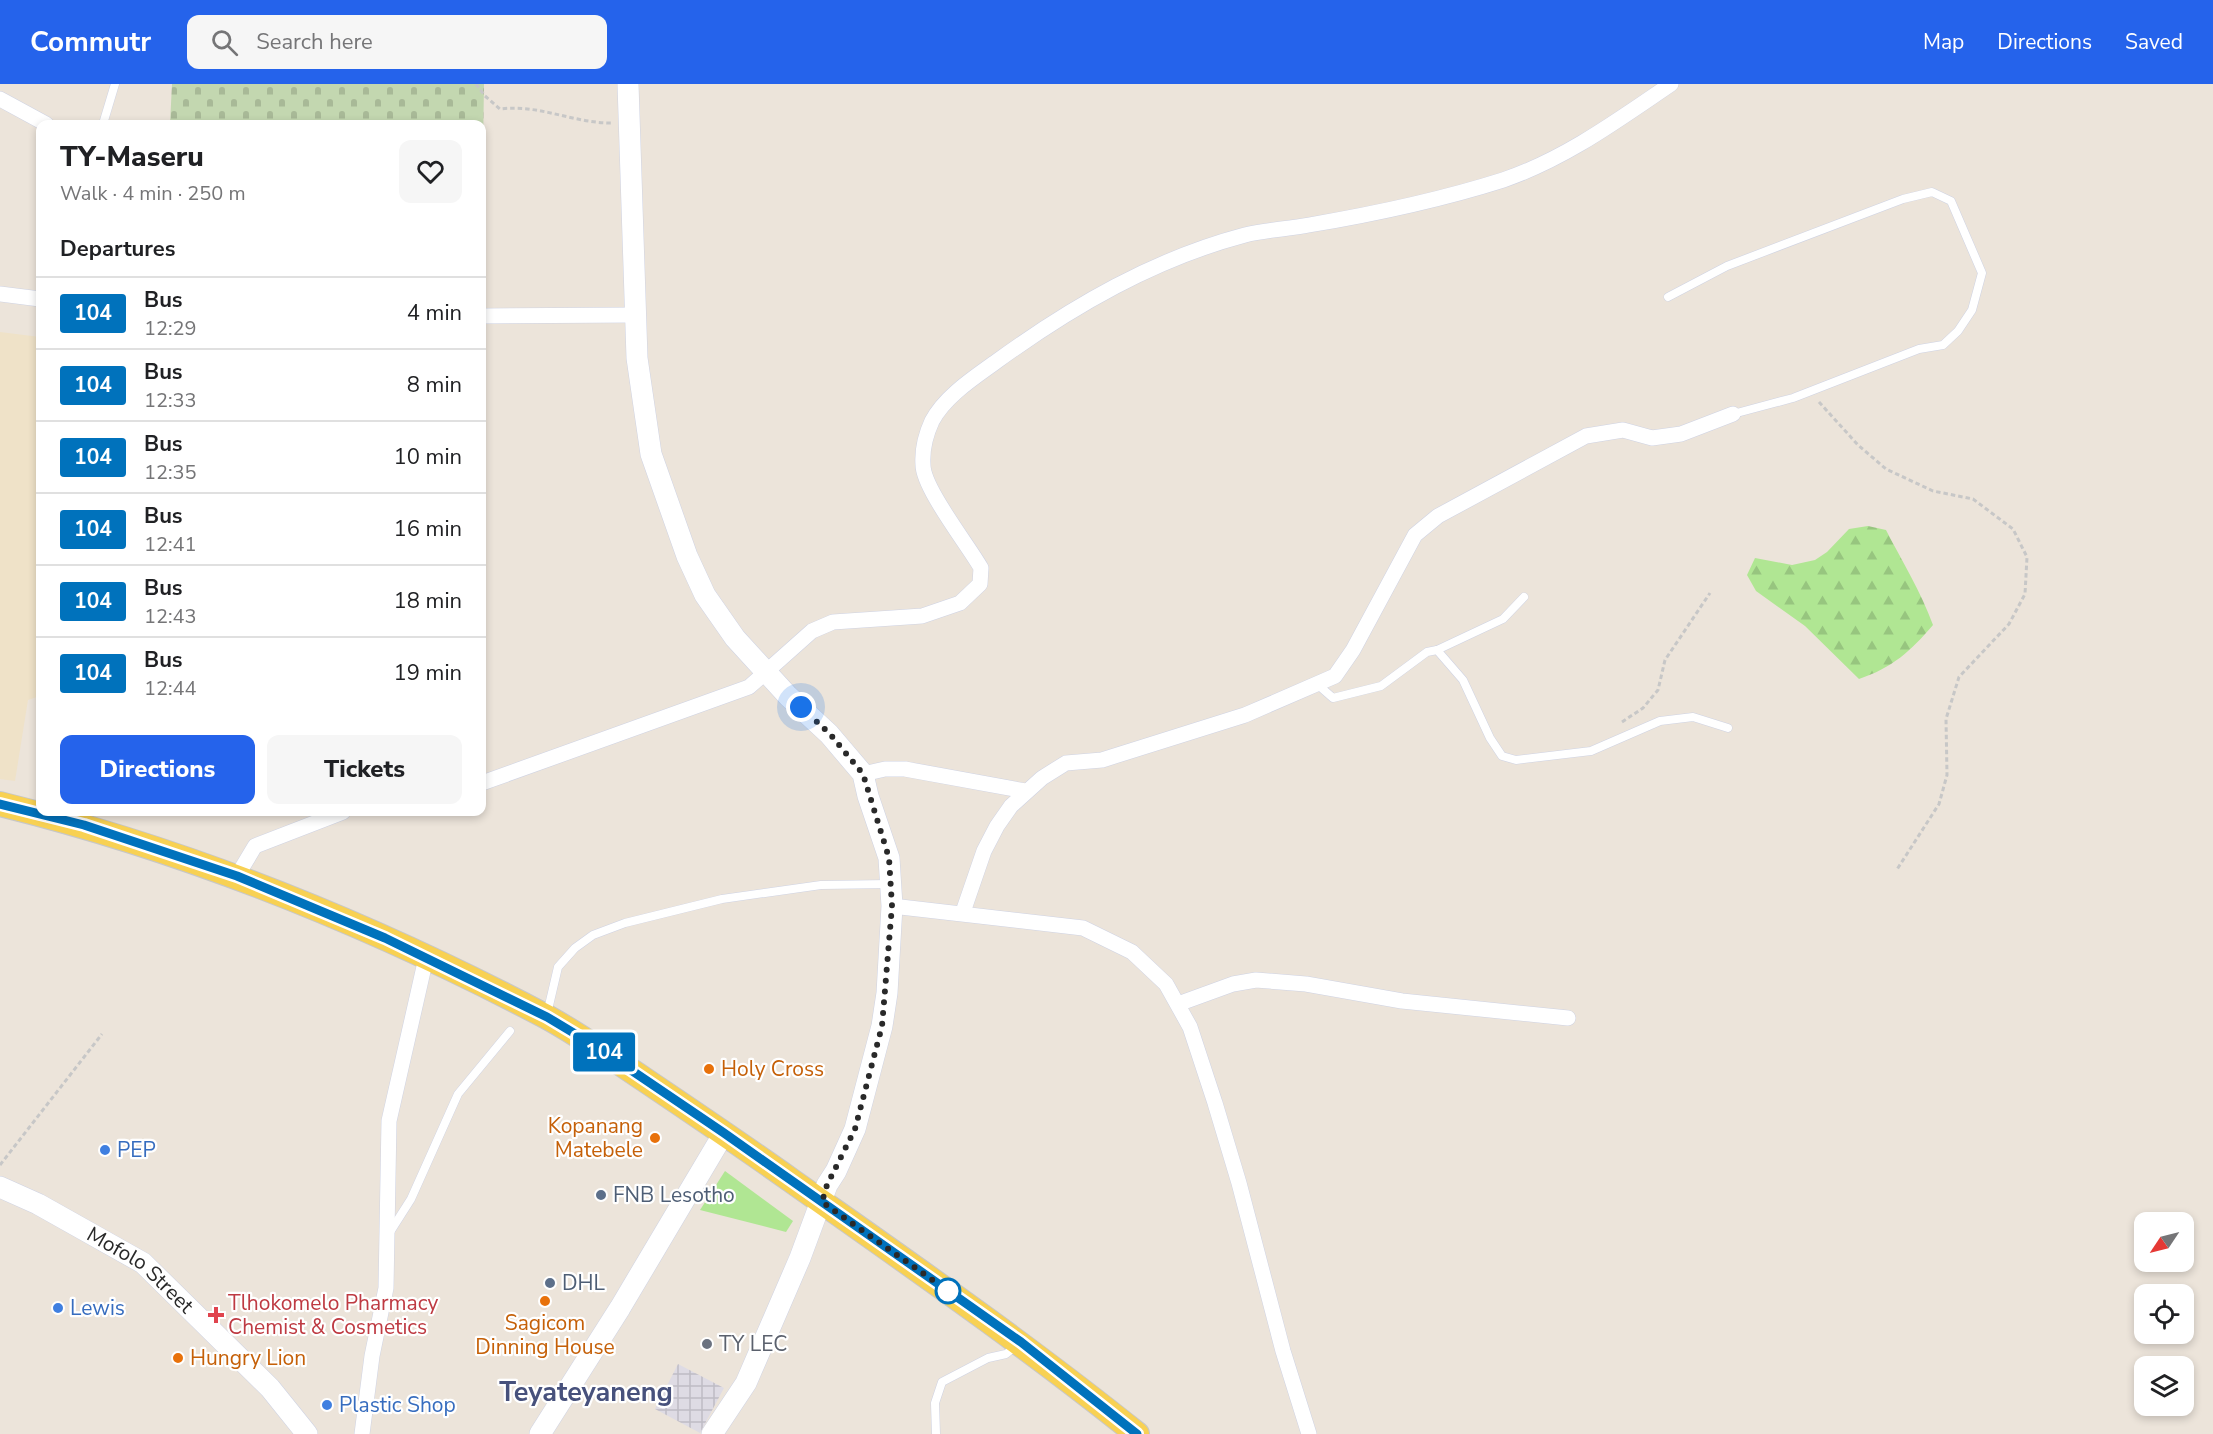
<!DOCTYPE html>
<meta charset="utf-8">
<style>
body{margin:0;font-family:"Nunito Sans",sans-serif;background:#f6f6f6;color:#202124;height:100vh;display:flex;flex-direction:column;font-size:22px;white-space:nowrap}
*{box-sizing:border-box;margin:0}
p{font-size:20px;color:#757577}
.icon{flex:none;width:33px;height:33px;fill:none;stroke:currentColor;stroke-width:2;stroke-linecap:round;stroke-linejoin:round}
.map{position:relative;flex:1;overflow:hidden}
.side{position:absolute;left:36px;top:36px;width:450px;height:696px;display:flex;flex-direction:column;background:#fff;border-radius:12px;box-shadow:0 3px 9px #0003}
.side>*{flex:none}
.badge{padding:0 12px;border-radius:4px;font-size:21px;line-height:39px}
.needle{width:39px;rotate:235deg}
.tools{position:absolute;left:2134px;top:1128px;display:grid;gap:12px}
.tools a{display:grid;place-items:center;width:60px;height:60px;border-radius:12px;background:#fff;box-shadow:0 3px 9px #0003;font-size:30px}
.you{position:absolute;width:30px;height:30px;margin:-15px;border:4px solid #fff;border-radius:50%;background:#1a73e8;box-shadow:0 0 0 9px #1a73e833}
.map>.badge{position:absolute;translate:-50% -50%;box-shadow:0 0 0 3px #fff}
h2{padding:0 24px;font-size:22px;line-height:54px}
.round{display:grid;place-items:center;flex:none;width:63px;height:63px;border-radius:12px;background:#f6f6f6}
.headline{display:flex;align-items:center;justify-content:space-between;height:102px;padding:0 24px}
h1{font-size:28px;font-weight:800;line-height:45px}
.button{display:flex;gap:12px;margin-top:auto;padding:12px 24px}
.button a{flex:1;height:69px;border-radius:12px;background:#2563eb;color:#fff;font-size:24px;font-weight:800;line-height:69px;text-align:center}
.button a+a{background:#f6f6f6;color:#202124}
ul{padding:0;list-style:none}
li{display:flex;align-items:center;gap:18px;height:72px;padding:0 24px;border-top:2px solid #e0e0e0}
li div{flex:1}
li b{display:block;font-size:22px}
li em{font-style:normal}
li .badge{min-width:66px;font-weight:700;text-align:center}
header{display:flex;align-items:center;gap:36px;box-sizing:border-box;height:84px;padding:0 30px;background:#2563eb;color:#fff}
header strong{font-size:28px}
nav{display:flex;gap:33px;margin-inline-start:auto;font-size:21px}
.search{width:420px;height:54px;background:#f6f6f6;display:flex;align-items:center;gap:15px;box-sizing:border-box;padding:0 21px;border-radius:12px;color:#757577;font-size:22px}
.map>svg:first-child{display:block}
</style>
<header>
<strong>Commutr</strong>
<div class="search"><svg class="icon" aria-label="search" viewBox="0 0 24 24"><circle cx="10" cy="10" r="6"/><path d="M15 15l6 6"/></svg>Search here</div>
<nav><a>Map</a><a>Directions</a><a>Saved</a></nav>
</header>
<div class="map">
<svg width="2213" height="1350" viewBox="0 0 2213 1350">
<defs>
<pattern id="industrial-grid" width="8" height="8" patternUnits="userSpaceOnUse" patternTransform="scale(1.5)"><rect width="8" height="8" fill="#dedbe4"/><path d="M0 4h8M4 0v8" fill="none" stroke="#bebcc4"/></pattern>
<pattern id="forest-firs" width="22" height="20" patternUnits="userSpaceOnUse" patternTransform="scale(1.5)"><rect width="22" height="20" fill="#b0e693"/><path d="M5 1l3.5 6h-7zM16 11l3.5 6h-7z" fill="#97c57f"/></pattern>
<pattern id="cemetery-stones" width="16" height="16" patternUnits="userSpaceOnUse" patternTransform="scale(1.5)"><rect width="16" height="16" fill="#c3d7b0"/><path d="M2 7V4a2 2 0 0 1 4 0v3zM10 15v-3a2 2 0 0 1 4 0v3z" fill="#a8b997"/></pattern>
</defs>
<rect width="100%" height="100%" fill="#ece4da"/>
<path fill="url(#industrial-grid)" d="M 678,1280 L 724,1304 L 700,1349 L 655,1325 Z"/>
<path fill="#efe2c8" d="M 0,248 L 40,253 L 40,612 L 28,616 L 15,697 L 0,695 Z"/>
<path fill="url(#forest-firs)" d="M 1868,442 L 1886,446 C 1902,477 1921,508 1933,541 C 1911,567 1892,584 1859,595 L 1805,542 L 1756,507 L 1747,491 L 1755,474 L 1792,481 L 1815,476 L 1827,468 L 1849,445 Z"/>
<path fill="url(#cemetery-stones)" d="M 172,0 L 484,0 L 482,131 L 482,40 L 170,40 Z"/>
<path fill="#b0e693" d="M 725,1087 L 793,1137 L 786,1148 L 700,1126 Z"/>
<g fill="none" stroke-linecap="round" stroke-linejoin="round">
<defs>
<g id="lane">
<path d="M 103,40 L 115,0"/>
<path d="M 1668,213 L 1727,182 L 1903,115 L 1932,108 L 1951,117 L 1982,189 L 1972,226 L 1958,247 L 1943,261 L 1919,265 L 1793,314 L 1733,330"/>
<path d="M 1437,566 L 1503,535 L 1524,513"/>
<path d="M 1317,600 L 1333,614 L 1381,602 L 1427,568 L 1437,566 L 1463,596 L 1490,654 L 1502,672 L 1516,676 L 1591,667 L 1660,637 L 1693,633 L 1728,644"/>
<path d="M 547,930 L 558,883 L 575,864 L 593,851 L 625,839 L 722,815 L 821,801 L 889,800"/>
<path d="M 390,1148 L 411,1115 L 458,1010 L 510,947"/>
<path d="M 936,1350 L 935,1319 L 942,1298 L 988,1274 L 1006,1270 L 1016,1262"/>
</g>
<g id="street">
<path d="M 0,15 L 46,40"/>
<path d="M 0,210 L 40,215"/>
<path d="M 482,232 L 637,231"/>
<path d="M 863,690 L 885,685 L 905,685 L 1025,707"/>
<path d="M 482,699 L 749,603 L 812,547 L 833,538 L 922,532 L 960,519 L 980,500 L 981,484 C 968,461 923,404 923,381 C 922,367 926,350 932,337 C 945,312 975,293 997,277 C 1073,222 1154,175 1245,151 C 1265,146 1288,145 1309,141 C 1374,130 1440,116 1503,96 C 1565,75 1618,36 1671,0"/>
<path d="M 237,792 L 255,762 L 343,728"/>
<path d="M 892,822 L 1083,844 L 1132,868 L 1166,900 L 1190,943 L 1215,1019 L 1239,1099 L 1283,1267 L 1309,1350"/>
<path d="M 963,828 L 984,767 L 997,742 L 1011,722 L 1042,694 L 1066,679 L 1102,676 L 1245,631 L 1335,592 L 1353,566 L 1415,451 L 1438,432 L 1586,352 L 1623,346 L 1652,354 L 1681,350 L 1733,330"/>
<path d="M 1178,920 L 1233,900 L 1256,896 L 1306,900 L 1402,917 L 1568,934"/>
<path d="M 362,1350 L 372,1272 L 386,1204 L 389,1037 L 426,874"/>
</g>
<g id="secondary">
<path d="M 628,0 L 637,274 L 651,370 L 687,472 L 705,511 L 735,554 L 788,612 L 829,650 L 863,690 L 868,712 L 889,774 L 892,822 L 887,909 L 882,942 L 855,1045 L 836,1087 L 827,1101 L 800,1174 L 746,1299 L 712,1350"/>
<path id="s1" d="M 0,1103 L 38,1120 L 143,1179 L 270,1304 L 307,1350"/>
<path d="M 540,1350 L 620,1224 L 724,1049"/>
</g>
<path id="primary" d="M 0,720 C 190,767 372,841 545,932 C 580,951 612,974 645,996 C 694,1029 743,1062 792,1097 C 908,1179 1025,1260 1137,1350"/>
</defs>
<use href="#lane" stroke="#cfd3e3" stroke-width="9"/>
<use href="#street" stroke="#cfd3e3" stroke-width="16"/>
<use href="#secondary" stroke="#cfd3e3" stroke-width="22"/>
<use href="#primary" stroke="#c7c7c7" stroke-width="26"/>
<g stroke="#c7c7c7" stroke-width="3" stroke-dasharray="4.5 3" stroke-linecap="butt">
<path d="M 476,0 L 485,12 L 500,25 C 539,20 573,39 611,39"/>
<path d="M 1819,318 L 1858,361 L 1886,385 L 1933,407 L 1973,415 L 2013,445 L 2027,473 L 2025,510 L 2009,540 L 1959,593 L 1946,635 L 1947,691 L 1939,720 L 1896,787"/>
<path d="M 1622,638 L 1643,624 L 1658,606 L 1665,576 L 1710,509"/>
<path d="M 0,1081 L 102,950"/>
</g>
<use href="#lane" stroke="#fff" stroke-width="8"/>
<use href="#street" stroke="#fff" stroke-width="15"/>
<use href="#secondary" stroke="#fff" stroke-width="21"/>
<use href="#primary" stroke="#f8d153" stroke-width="24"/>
</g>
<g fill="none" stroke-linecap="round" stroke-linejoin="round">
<defs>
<path id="line" d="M 0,720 L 84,741 L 237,792 L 385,854 L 547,933 L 597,963 L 724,1049 L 1021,1258 L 1137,1350"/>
</defs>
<use href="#line" stroke="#fff" stroke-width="14"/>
<use href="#line" stroke="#0072bc" stroke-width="9"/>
<path stroke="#292929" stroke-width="6" stroke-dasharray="0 10.8" d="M 801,623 L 830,650 L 863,690 L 889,774 L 892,822 L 882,942 L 855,1045 L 827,1101 L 822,1118 L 948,1207"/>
</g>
<g fill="#e8710a" stroke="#fff" stroke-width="2">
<circle cx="709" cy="985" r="6"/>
<circle cx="655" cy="1054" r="6"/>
<circle cx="545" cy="1217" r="6"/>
<circle cx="178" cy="1274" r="6"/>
</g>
<g fill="#3f7fe0" stroke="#fff" stroke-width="2">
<circle cx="105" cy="1066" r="6"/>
<circle cx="58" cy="1224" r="6"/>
<circle cx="327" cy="1321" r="6"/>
</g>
<g fill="#5c6f8a" stroke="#fff" stroke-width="2">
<circle cx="601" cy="1111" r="6"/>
<circle cx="550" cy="1199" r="6"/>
</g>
<circle fill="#fff" stroke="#0072bc" stroke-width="3" cx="948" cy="1207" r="12"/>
<path fill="#e0444e" stroke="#fff" stroke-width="2" d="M213 1222h6v6h6v6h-6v6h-6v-6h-6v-6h6z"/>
<circle fill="#6b7280" stroke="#fff" stroke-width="2" cx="707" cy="1260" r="6"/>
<g text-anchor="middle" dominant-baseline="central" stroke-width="4.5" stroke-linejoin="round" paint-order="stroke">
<g font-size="21" fill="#c56008" stroke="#fff" text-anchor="start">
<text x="721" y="985">Holy Cross</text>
<text x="643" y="1042" text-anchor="end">Kopanang<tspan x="643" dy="24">Matebele</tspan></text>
<text x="545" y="1239" text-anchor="middle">Sagicom<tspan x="545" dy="24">Dinning House</tspan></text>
<text x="190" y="1274">Hungry Lion</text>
</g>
<g font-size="21" fill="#366cbe" stroke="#fff" text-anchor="start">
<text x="117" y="1066">PEP</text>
<text x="70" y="1224">Lewis</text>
<text x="339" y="1321">Plastic Shop</text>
</g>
<g font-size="21" fill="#4e5e75" stroke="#fff" text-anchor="start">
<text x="613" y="1111">FNB Lesotho</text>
<text x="562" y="1199">DHL</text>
</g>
<g font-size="21" fill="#292929" stroke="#fff">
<text stroke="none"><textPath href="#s1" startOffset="164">Mofolo Street</textPath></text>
</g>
<g font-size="21" fill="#be3a42" stroke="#fff" text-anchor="start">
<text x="228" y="1219">Tlhokomelo Pharmacy<tspan x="228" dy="24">Chemist &amp; Cosmetics</tspan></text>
</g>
<g font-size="21" fill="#5b616d" stroke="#fff" text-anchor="start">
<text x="719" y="1260">TY LEC</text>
</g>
<g font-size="27" font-weight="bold" fill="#47517c" stroke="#fff">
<text x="586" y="1308">Teyateyaneng</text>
</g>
</g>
</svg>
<div class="tools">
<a><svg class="needle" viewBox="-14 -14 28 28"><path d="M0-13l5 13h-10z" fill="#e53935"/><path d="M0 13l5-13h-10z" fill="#757577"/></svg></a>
<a><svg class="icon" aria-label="locate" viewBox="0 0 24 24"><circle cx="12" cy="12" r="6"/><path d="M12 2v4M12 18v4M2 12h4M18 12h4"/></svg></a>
<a><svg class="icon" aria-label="layers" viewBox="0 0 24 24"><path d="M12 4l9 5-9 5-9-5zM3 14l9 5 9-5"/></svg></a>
</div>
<div class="you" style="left:801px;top:623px"></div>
<b class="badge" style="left:604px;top:968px;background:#0072bc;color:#fff">104</b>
<section class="side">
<div class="headline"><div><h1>TY-Maseru</h1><p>Walk · 4 min · 250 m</p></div><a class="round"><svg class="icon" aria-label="heart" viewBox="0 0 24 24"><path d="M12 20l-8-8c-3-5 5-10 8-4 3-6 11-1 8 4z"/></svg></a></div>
<h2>Departures</h2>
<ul>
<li><span class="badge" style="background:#0072bc;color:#fff">104</span><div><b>Bus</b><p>12:29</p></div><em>4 min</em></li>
<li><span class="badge" style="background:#0072bc;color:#fff">104</span><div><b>Bus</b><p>12:33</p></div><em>8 min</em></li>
<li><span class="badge" style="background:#0072bc;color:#fff">104</span><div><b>Bus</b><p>12:35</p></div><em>10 min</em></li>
<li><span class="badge" style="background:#0072bc;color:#fff">104</span><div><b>Bus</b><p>12:41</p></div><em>16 min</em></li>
<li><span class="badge" style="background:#0072bc;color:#fff">104</span><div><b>Bus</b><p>12:43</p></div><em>18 min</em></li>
<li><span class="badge" style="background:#0072bc;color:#fff">104</span><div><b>Bus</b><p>12:44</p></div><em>19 min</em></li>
</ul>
<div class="button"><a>Directions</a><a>Tickets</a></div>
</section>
</div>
